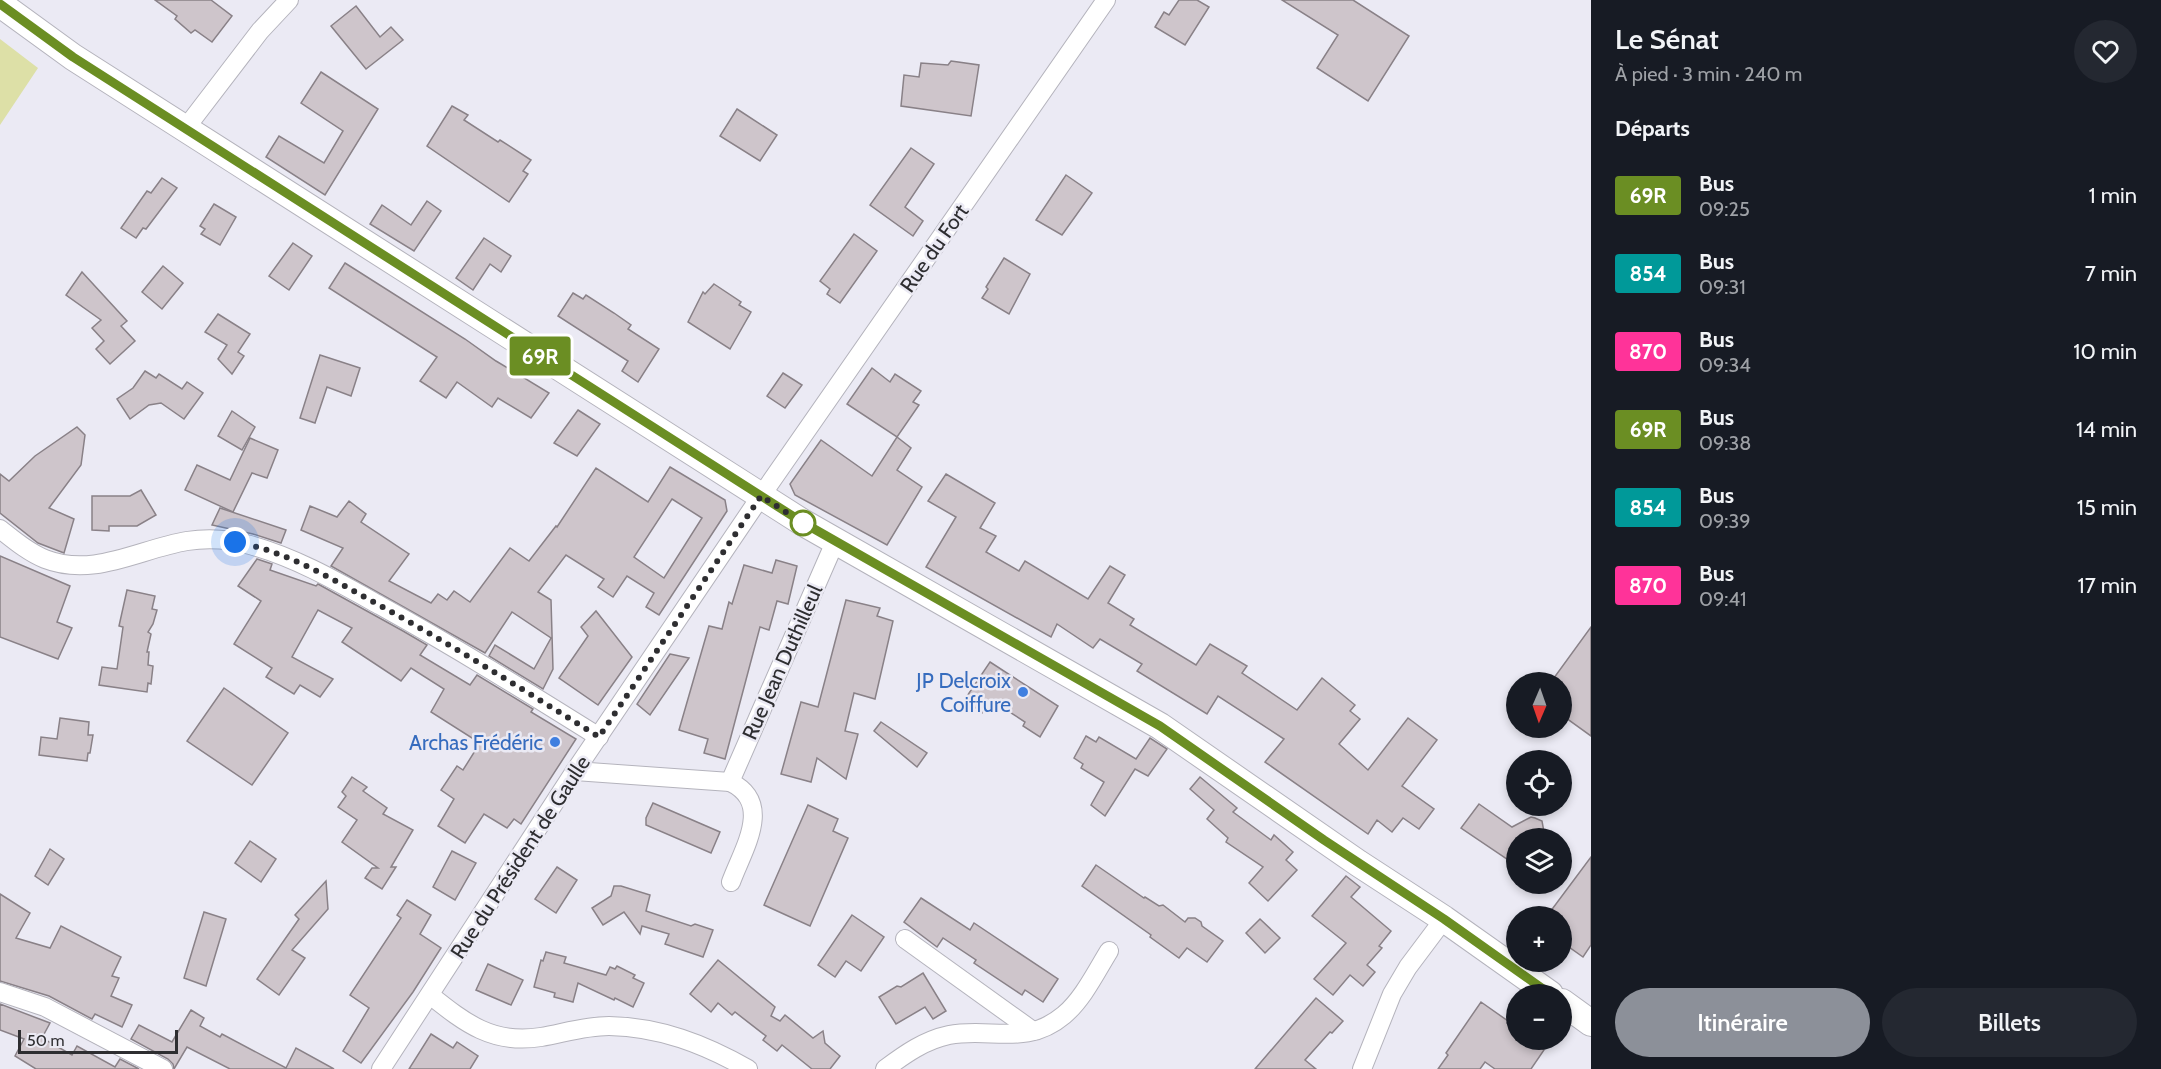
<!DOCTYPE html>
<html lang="fr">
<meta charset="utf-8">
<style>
body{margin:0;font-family:Cabin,sans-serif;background:#242831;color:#f1f3f6;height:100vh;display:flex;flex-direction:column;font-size:22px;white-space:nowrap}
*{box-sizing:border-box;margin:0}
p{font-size:20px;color:#9ea1a6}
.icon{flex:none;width:33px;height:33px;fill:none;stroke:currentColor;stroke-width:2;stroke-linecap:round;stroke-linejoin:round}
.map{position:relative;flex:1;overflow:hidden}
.sheet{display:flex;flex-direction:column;background:#171b24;width:570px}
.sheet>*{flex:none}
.badge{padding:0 12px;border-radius:4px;font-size:21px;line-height:39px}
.needle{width:39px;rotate:182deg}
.buttons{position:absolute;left:1506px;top:672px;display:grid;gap:12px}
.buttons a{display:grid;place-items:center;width:66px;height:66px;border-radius:50%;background:#171b24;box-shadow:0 3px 9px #0003;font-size:30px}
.scale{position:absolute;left:18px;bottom:15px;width:160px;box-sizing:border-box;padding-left:6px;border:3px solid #2e2e31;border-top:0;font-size:16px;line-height:21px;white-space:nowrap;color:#2e2e31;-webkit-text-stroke:4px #ebeaf4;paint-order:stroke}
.you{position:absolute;width:30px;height:30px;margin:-15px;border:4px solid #fff;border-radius:50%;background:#1a73e8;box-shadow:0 0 0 9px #1a73e833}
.map>.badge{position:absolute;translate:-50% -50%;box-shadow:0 0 0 3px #fff}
h2{padding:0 24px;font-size:22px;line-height:54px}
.round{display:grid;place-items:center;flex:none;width:63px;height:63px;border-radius:32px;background:#242831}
.head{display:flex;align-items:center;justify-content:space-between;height:102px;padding:0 24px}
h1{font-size:28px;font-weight:600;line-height:45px}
.primary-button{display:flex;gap:12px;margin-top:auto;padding:12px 24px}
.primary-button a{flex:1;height:69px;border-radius:36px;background:#8c9099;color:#fff;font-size:24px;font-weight:600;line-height:69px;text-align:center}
.primary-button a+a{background:#242831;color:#f1f3f6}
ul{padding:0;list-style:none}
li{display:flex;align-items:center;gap:18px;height:78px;padding:0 24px}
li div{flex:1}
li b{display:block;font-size:22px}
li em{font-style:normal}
li .badge{min-width:66px;font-weight:700;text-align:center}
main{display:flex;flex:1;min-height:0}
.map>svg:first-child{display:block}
</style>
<main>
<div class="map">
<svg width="1591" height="1069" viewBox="0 0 1591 1069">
<rect width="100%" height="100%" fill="#ebeaf4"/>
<path fill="#dde0a7" d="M 0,39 L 38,68 L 0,125 Z"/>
<g fill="#cec5cb" stroke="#898187" stroke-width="1.5" fill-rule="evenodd">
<path d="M 155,0 L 211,0 L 232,16 L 212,42 L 195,30 L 191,33 L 175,19 L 177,16 Z"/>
<path d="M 1179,0 L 1197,0 L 1209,7 L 1185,45 L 1155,27 L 1164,12 L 1169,15 Z"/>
<path d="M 1282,0 L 1353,0 L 1409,36 L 1368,101 L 1317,68 L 1338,35 Z"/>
<path d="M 356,6 L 380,37 L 391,27 L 403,40 L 366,69 L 331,26 Z"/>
<path d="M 951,61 L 979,65 L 971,116 L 901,106 L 904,75 L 919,77 L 921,63 L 948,65 Z"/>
<path d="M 321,72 L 378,109 L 325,195 L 266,157 L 279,136 L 324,163 L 343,131 L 301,103 Z"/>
<path d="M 452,106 L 468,115 L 464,120 L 498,142 L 500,140 L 531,160 L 523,171 L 528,174 L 509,202 L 427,146 Z"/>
<path d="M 737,109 L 777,135 L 760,161 L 720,136 Z"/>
<path d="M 911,148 L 934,164 L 905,207 L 923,221 L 913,236 L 870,205 Z"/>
<path d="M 1066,175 L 1092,193 L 1062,235 L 1036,220 Z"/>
<path d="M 162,178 L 177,188 L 146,229 L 143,228 L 136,238 L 121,228 L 147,191 L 151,193 Z"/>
<path d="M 427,201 L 441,211 L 414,251 L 370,224 L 382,205 L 411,225 Z"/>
<path d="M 214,204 L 236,217 L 220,245 L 201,234 L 205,229 L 200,226 Z"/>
<path d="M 854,234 L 877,251 L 840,303 L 827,294 L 830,289 L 820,281 Z"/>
<path d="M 484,238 L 511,256 L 501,272 L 490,264 L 473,290 L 456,278 Z"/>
<path d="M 293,243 L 312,256 L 289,290 L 269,276 Z"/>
<path d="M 1004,258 L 1030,274 L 1009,314 L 982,298 L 988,289 L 986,287 Z"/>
<path d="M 345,263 L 465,339 L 496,361 L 549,393 L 531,418 L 498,398 L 492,407 L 457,382 L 446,398 L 420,381 L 437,357 L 329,288 Z"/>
<path d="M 163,266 L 183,283 L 162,309 L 142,292 Z"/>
<path d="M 82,272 L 127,321 L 121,326 L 135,341 L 110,364 L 96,349 L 104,341 L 92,328 L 101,320 L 66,295 Z"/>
<path d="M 714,284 L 741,302 L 739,305 L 751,312 L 730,349 L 688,322 L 703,292 L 705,294 Z"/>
<path d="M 573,293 L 583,299 L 586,295 L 614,313 L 631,325 L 628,329 L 659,349 L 638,382 L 622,371 L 628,361 L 558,316 Z"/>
<path d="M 218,314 L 250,334 L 238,352 L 244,356 L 232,374 L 218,359 L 227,345 L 205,332 Z"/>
<path d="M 320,355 L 360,368 L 351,396 L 327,387 L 315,423 L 300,418 Z"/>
<path d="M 872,368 L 890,382 L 895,374 L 921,391 L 913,402 L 919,405 L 897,437 L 847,404 Z"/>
<path d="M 145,371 L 156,378 L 159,374 L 182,389 L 187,382 L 203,393 L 184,419 L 161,403 L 149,405 L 130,419 L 117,399 L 133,388 Z"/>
<path d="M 783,373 L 802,385 L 785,408 L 767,396 Z"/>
<path d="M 578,410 L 600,424 L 577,456 L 554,443 Z"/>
<path d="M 232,411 L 255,427 L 242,450 L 218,436 Z"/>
<path d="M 77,427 L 85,435 L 81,465 L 49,508 L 74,519 L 64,553 L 38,543 L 0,513 L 0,474 L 9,481 L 35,456 Z"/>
<path d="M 897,437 L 911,448 L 897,470 L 922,487 L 887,545 L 795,495 L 790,484 L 821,440 L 872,476 Z"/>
<path d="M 250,438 L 278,450 L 267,478 L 252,473 L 233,512 L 185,490 L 197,465 L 230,480 Z"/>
<path d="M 670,467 L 725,500 L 727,511 L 659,615 L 646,607 L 654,593 L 627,576 L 613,597 L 598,587 L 604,579 L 566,555 L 538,592 L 551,600 L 553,669 L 543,689 L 489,656 L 495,645 L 534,669 L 551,638 L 512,612 L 485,653 L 331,566 L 343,548 L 301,530 L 310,506 L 337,517 L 349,501 L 366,514 L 361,522 L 409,554 L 389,581 L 431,603 L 438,594 L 447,600 L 454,591 L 470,602 L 510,548 L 529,561 L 556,526 L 557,527 L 596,468 L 648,502 ZM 672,499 L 702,518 L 664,578 L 634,557 Z"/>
<path d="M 946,474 L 995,503 L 980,528 L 996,536 L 986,552 L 1019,571 L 1025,561 L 1088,599 L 1110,566 L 1125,575 L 1108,603 L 1134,619 L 1130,625 L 1196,665 L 1210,644 L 1247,666 L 1242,673 L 1297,710 L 1322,678 L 1355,705 L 1350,711 L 1360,719 L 1339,744 L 1368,770 L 1408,718 L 1437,740 L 1402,786 L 1434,809 L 1419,829 L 1403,818 L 1392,832 L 1377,820 L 1368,834 L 1265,762 L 1284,739 L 1218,696 L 1207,714 L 1137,671 L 1142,664 L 1100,639 L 1093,648 L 1057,624 L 1051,637 L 926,567 L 956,517 L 928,501 Z"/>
<path d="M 141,490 L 156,515 L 137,526 L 109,526 L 109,531 L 92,530 L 92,496 L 130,496 Z"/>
<path d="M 220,508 L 286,530 L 281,543 L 253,534 L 212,525 Z"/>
<path d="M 0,556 L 70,586 L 57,622 L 72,628 L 58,659 L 0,637 Z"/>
<path d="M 257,559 L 272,564 L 270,570 L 316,586 L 318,584 L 403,631 L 427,645 L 420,655 L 470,685 L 477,675 L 533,709 L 531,712 L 576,739 L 521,824 L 514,819 L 507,828 L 484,814 L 465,843 L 438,826 L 454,799 L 441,790 L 457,766 L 463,770 L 480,743 L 431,712 L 444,689 L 411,668 L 401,681 L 342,642 L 352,628 L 318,610 L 292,657 L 333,679 L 320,697 L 300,685 L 294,694 L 266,677 L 272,668 L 234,644 L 261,601 L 238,586 Z"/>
<path d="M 776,560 L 797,566 L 788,604 L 777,601 L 769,630 L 760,627 L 725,759 L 704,753 L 708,739 L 679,730 L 709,626 L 722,629 L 729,602 L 732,604 L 744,565 L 772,573 Z"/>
<path d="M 127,590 L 155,596 L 152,609 L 157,610 L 153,624 L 148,632 L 151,634 L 147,652 L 149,652 L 148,665 L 153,666 L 151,684 L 148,683 L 147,692 L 99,685 L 102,667 L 117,669 L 123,627 L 119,626 Z"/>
<path d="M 846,600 L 880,608 L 877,616 L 893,621 L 875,699 L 854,693 L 845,731 L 858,734 L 846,779 L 817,758 L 811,782 L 781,774 L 801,702 L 818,707 Z"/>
<path d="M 596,611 L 632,657 L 598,705 L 559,678 L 588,636 L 581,627 Z"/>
<path d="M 1591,627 L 1591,736 L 1562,715 L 1562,682 L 1551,682 Z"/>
<path d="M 670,654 L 689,658 L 650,715 L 637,704 Z"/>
<path d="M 990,662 L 1058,706 L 1040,737 L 1023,726 L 1025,722 L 991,700 L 982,713 L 965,699 Z"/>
<path d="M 224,688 L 288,733 L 252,785 L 187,741 Z"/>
<path d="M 60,718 L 89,722 L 88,735 L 93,735 L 90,753 L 88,753 L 87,761 L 39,755 L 41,737 L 57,739 Z"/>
<path d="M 881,722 L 927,753 L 917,767 L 874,731 Z"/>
<path d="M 1086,736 L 1096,742 L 1099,737 L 1136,759 L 1150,738 L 1167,749 L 1148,776 L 1135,769 L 1105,816 L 1091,805 L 1104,782 L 1081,768 L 1083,764 L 1074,758 Z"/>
<path d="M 352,777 L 367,787 L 363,791 L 387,808 L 383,814 L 413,830 L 391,867 L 396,867 L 382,889 L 365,878 L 372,868 L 378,868 L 342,842 L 357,820 L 338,807 L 346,796 L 342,792 Z"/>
<path d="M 1200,777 L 1237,808 L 1233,812 L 1271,840 L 1274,835 L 1293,852 L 1286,860 L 1297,870 L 1268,901 L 1249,883 L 1263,867 L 1226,842 L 1228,838 L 1207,819 L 1214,810 L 1190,789 Z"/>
<path d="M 653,803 L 720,832 L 711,853 L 646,825 L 646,818 Z"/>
<path d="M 1479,804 L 1512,827 L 1531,817 L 1535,818 L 1542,821 L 1544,832 L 1537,838 L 1516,838 L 1516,854 L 1507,859 L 1461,828 Z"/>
<path d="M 808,805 L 838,819 L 833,831 L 848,838 L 810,926 L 764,905 Z"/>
<path d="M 250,841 L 276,859 L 261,882 L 235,863 Z"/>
<path d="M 50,849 L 64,859 L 48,885 L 35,876 Z"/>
<path d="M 452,851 L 476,863 L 455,900 L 433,887 Z"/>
<path d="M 1591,857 L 1591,945 L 1583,957 L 1562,942 L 1562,916 L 1547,916 Z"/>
<path d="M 1096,865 L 1144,898 L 1145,897 L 1159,906 L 1163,905 L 1185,922 L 1188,918 L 1195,918 L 1201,922 L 1202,926 L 1223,941 L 1207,962 L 1187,948 L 1179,958 L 1150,937 L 1151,935 L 1082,886 Z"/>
<path d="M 557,867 L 577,880 L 556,913 L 535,899 Z"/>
<path d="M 1346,876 L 1360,887 L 1351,897 L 1391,931 L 1379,946 L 1382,948 L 1367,965 L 1375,972 L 1363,986 L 1350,975 L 1333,995 L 1314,979 L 1346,943 L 1312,916 Z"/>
<path d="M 326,881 L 328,909 L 292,950 L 305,958 L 279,995 L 257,979 L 299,919 L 295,915 Z"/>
<path d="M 614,886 L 621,886 L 650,895 L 646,911 L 691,926 L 695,924 L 713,930 L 703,957 L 665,944 L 669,934 L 642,926 L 640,934 L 624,912 L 603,925 L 592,908 L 611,896 Z"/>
<path d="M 0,894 L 30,913 L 16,938 L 50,948 L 61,926 L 121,957 L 112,976 L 119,978 L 111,996 L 132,1005 L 122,1027 L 95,1014 L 92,1019 L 49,996 L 0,981 Z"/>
<path d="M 921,898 L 970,930 L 974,923 L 1058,979 L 1043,1002 L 1025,990 L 1022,995 L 974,963 L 976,960 L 943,938 L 937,947 L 904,922 Z"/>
<path d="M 407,900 L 431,915 L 420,934 L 441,948 L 413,992 L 361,1063 L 343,1051 L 369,1008 L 350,995 L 401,918 L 397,915 Z"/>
<path d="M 204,912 L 226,919 L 206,986 L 184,978 Z"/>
<path d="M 852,915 L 884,937 L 861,971 L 846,961 L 835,977 L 818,965 Z"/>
<path d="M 1260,919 L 1280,938 L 1265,953 L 1246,933 Z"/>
<path d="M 546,952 L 566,957 L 564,963 L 606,975 L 610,967 L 615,969 L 617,966 L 635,975 L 633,978 L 644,983 L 633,1007 L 615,998 L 614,1000 L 578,983 L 573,1002 L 554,997 L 555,993 L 534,987 L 541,960 L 543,961 Z"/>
<path d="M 718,960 L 775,1007 L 771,1016 L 780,1021 L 785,1015 L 813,1038 L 823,1031 L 825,1043 L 840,1056 L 830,1069 L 812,1069 L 782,1045 L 777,1051 L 763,1040 L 766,1036 L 735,1012 L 732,1015 L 718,1003 L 711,1012 L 690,994 Z"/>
<path d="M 488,964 L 523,980 L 511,1005 L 476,990 Z"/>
<path d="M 923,973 L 946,1011 L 933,1019 L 925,1007 L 896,1024 L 879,997 L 897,986 L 901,987 Z"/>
<path d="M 1316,998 L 1343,1021 L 1332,1033 L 1330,1032 L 1305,1060 L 1316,1069 L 1255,1069 Z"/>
<path d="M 1481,1002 L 1508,1021 L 1507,1023 L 1516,1030 L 1516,1040 L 1530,1040 L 1544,1050 L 1531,1069 L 1495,1069 L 1485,1062 L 1480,1069 L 1438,1069 L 1448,1055 L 1446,1053 Z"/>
<path d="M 0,1004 L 50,1023 L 42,1038 L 72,1055 L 77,1046 L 115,1067 L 120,1059 L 139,1069 L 36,1069 L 15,1056 L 24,1039 L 0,1030 Z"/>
<path d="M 191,1010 L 204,1018 L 200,1026 L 220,1037 L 222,1034 L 286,1068 L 296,1048 L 334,1069 L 230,1069 L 187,1047 L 174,1069 L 173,1064 L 168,1059 L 131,1039 L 139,1025 L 172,1042 Z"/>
<path d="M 431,1034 L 453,1048 L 457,1042 L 478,1056 L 470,1069 L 409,1069 Z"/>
</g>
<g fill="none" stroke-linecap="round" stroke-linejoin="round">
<defs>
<g id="street">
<path d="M 185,129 L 260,31 L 289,0"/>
<path d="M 0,529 C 14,540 28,552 45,559 C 94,578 139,549 187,541 C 207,538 229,539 250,545 C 297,558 338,582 381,606 C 455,647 527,692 599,737"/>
<path d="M 575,771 L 730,782"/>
<path d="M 731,882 C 743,849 774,803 730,782 L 835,542"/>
<path d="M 905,939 L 1033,1031"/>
<path d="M 0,992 L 45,1007 L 163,1069"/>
<path d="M 430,995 C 465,1023 493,1045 541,1037 C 564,1033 585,1026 609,1026 C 660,1027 704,1044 748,1069"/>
<path d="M 381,1069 L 575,771 L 761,496 L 1106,0"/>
<path d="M 885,1069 C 905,1054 925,1040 949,1035 C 991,1027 1026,1047 1064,1015 C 1083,999 1096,972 1109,951"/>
<path d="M 1362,1069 L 1392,994 L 1408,967 L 1444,919"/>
</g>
<g id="secondary">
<path d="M 0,4 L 73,57 L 802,522 L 1160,726 L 1358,863 L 1444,919 L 1550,994"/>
<path d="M 1562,1002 L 1591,1023"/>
</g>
</defs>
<use href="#street" stroke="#b4b3bc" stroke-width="20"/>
<use href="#secondary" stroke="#b4b3bc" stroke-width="28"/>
<use href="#street" stroke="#fff" stroke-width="18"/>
<use href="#secondary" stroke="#fff" stroke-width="26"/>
</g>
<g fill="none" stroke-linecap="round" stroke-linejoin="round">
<defs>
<path id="line" d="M 0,4 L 73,57 L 802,522 L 1160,726 L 1324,840 L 1444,919 L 1550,994"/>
</defs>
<use href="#line" stroke="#fff" stroke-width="14"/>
<use href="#line" stroke="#6b8e23" stroke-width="9"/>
<path stroke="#2e2e31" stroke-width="6" stroke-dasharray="0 10.8" d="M 235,542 C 286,551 328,577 372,601 C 450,644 524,690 599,737 L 761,496 L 803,523"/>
</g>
<circle fill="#fff" stroke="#6b8e23" stroke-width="3" cx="803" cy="523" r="12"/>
<g fill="#3f7fe0" stroke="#ebeaf4" stroke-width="2">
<circle cx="1023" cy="692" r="6"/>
<circle cx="555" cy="742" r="6"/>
</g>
<g text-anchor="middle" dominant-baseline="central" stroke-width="5" stroke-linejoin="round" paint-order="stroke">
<g font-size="21" fill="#2e2e31" stroke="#ebeaf4">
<text transform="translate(934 248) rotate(-55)">Rue du Fort</text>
<text transform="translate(782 662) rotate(-66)">Rue Jean Duthilleul</text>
<text transform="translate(520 857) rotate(-57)">Rue du Président de Gaulle</text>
</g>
<g font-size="21" fill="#366cbe" stroke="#ebeaf4" text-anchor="end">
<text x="1011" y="680">JP Delcroix<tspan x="1011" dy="24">Coiffure</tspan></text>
<text x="543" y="742">Archas Frédéric</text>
</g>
</g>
</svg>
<div class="buttons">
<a><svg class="needle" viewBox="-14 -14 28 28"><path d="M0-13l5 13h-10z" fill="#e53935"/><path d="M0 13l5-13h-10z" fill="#9ea1a6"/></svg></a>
<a><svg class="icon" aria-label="locate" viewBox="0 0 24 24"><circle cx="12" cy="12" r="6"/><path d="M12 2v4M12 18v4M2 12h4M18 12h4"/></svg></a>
<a><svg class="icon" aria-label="layers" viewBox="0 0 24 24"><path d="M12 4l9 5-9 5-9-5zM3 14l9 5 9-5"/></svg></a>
<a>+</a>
<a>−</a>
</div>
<div class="scale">50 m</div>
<div class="you" style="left:235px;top:542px"></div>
<b class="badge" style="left:540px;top:356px;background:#6b8e23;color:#fff">69R</b>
</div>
<section class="sheet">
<div class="head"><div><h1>Le Sénat</h1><p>À pied · 3 min · 240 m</p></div><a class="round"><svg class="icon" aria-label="heart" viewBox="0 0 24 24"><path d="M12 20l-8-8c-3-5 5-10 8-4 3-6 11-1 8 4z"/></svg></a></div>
<h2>Départs</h2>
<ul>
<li><span class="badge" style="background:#6b8e23;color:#fff">69R</span><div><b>Bus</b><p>09:25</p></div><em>1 min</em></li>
<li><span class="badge" style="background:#099;color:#fff">854</span><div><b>Bus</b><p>09:31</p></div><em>7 min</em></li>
<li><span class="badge" style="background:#f39;color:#fff">870</span><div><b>Bus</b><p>09:34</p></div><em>10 min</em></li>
<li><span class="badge" style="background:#6b8e23;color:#fff">69R</span><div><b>Bus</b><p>09:38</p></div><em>14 min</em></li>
<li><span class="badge" style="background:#099;color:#fff">854</span><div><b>Bus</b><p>09:39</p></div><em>15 min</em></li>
<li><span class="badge" style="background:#f39;color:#fff">870</span><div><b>Bus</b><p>09:41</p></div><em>17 min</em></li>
</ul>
<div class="primary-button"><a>Itinéraire</a><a>Billets</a></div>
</section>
</main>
